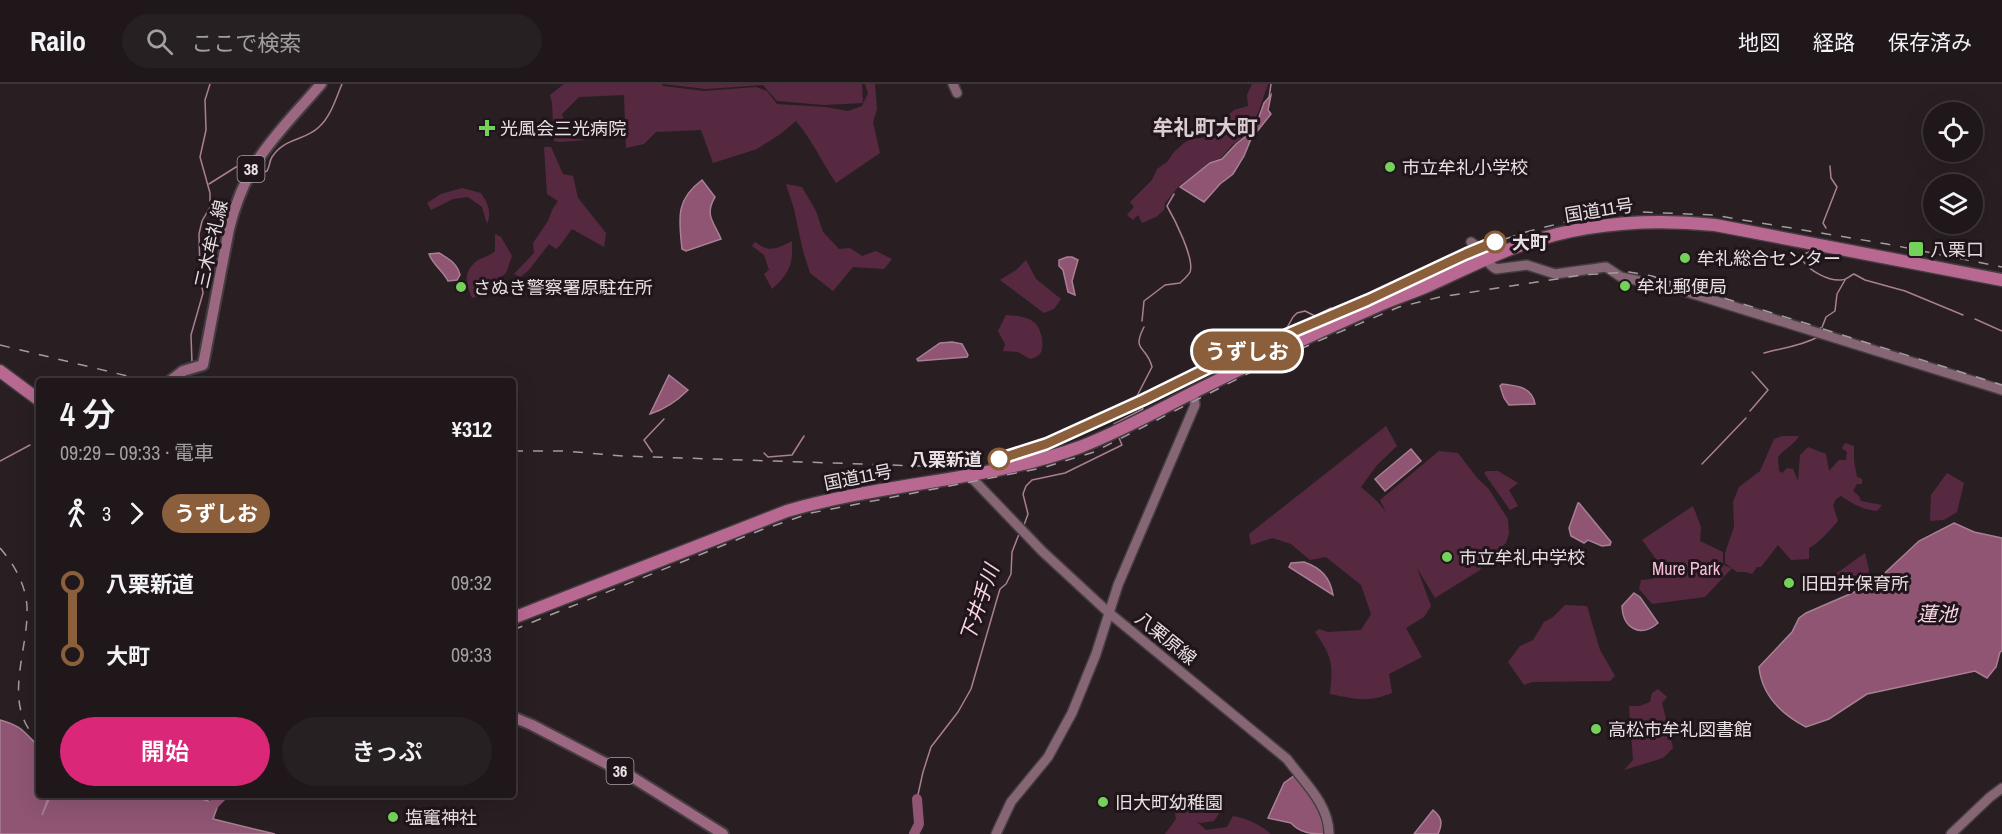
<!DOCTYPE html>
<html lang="ja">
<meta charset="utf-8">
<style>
body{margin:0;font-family:"Archivo Narrow","Noto Sans JP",sans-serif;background:#272023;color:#f1f3f6;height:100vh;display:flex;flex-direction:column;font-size:22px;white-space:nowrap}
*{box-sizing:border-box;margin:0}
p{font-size:20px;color:#a19fa2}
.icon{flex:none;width:33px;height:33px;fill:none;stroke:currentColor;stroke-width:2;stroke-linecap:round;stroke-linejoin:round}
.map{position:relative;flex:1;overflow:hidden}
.side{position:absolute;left:36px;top:294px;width:480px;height:420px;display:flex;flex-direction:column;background:#1f171a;border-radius:6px;box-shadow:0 6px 24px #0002,0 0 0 2px #3c3639}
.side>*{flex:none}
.badge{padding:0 12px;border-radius:20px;font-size:21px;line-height:39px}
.fabs{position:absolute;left:1923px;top:18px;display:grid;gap:12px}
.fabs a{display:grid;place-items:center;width:60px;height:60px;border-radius:50%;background:#1f171a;box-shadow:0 6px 24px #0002,0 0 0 2px #3c3639;font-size:30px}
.map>.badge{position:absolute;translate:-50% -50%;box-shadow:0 0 0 3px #fff}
.legs{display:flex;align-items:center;gap:9px;height:66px;padding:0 24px;font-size:20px}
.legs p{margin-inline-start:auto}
.summary{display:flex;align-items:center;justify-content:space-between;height:102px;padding:0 24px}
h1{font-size:33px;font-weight:600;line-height:45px}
.action{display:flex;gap:12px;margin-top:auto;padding:12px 24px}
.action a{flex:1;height:69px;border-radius:36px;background:#db2777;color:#fff;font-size:24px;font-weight:600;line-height:69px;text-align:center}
.action a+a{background:#272023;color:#f1f3f6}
ul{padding:0 24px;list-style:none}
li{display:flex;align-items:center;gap:21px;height:72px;font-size:22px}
li i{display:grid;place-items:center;width:9px;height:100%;margin:0 8px;background:currentColor}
li i::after{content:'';width:15px;height:15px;margin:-8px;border:4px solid;border-radius:50%;background:#1f171a}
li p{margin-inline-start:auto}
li:first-child i{background:linear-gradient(#0000 50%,currentColor 0)}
li:last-child i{background:linear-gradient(currentColor 50%,#0000 0)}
header{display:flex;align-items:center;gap:36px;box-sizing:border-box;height:84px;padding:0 30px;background:#1f171a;border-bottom:2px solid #3c3639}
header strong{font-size:28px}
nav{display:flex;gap:33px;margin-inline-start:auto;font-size:21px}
.search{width:420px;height:54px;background:#272023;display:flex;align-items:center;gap:15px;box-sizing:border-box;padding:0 21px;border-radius:33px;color:#a19fa2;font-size:22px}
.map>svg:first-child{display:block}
</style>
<header>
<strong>Railo</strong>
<div class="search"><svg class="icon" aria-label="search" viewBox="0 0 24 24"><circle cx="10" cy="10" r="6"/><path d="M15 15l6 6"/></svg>ここで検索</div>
<nav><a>地図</a><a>経路</a><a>保存済み</a></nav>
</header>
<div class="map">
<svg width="2002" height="750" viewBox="0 0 2002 750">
<rect width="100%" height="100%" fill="#291f23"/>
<g fill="#572941">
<path d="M 564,0 L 662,0 L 663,2 L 704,7 L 756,3 L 767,7 L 777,20 L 825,23 L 848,27 L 862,22 L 868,9 L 865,0 L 875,0 L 877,25 L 873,38 L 880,69 L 836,99 C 822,78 812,56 796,37 L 779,51 L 757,65 L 713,79 L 701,46 L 656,48 L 644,60 L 626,64 L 624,11 L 579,13 L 562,30 L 568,54 L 587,56 L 559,58 L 554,57 L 552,19 L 550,11 Z"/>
<path d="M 663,0 L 862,0 L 863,19 L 824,21 L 777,17 L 763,1 L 706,5 Z"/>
<path d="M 1252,0 L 1268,0 L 1258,29 L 1244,53 L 1232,61 L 1221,74 L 1210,78 L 1179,102 L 1165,119 L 1164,126 L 1156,133 L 1142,139 L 1138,131 L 1133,136 L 1127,131 L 1134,123 L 1130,118 L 1152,96 L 1157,85 L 1167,78 L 1174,68 L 1184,59 L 1191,55 L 1202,54 L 1218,45 L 1224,35 L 1234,26 L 1248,22 L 1247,11 Z"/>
<path d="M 544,63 L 551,63 L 563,90 L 573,92 L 578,114 L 606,149 L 604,163 L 572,145 L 561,160 L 556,165 L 549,160 L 528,187 L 520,193 L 514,190 L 534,169 L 533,159 L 548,137 L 553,124 L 558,117 L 547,110 Z"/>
<path d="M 786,100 L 802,103 L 816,127 L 823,148 L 839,165 L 850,164 L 862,172 L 876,167 L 892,175 L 884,185 L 853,183 L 833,207 L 810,189 L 803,167 L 794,125 Z"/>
<path d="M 462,104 L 481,109 C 488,120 492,128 487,140 L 482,123 L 468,113 L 453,115 L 431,126 L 427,119 L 441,110 Z"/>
<path d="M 495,150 L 501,153 L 512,172 L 506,189 L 484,207 L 482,211 L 472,214 C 466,199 462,188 478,176 C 484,173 490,172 495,167 Z"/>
<path d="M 792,157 C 793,180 790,189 772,205 L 764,190 L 769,186 L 764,171 L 752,162 L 755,158 C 770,169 776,165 792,157 Z"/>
<path d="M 1026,176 L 1036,195 L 1061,215 L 1054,225 L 1044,229 L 1000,196 L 1016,186 Z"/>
<path d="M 1006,231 C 1015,232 1027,232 1035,239 C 1041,244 1046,264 1039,271 C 1037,273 1033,274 1030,275 L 1018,268 L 1003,267 L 1005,260 L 998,247 Z"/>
<path d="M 1386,342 L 1397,362 L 1377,381 L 1361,403 L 1378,418 L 1386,428 L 1380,416 L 1439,367 L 1458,369 L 1478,395 L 1488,404 L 1508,435 L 1509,449 L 1506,459 L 1485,477 L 1480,486 L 1435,514 L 1417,484 L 1431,522 L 1424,533 L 1406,544 L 1422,573 L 1389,590 L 1392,609 C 1368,619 1355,615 1330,610 C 1333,580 1333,574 1315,548 L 1319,545 L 1328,548 L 1361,546 L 1371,530 L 1361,501 L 1326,473 L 1310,476 L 1291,460 L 1272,454 L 1251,461 L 1249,450 Z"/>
<path d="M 1782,352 L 1799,352 C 1794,361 1784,365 1778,373 L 1779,387 L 1782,389 L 1787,384 L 1793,385 L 1798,397 L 1800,371 L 1808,363 L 1826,370 L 1829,387 L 1839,376 L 1846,376 L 1847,368 L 1842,364 L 1845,359 L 1854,362 L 1854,377 L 1857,393 L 1862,395 L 1862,400 L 1857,400 L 1853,407 L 1859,412 L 1861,417 L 1882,421 L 1877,427 C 1861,425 1853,420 1841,412 L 1836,415 L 1833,421 L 1838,437 C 1831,445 1818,460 1809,464 L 1809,475 L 1791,476 L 1778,461 L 1761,483 L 1757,483 L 1752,490 L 1746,488 L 1737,488 L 1725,479 L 1725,469 L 1734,443 L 1733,418 L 1739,403 L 1760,387 L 1774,355 Z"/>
<path d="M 1487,387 L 1498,387 L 1518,399 L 1509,406 L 1518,422 L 1510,426 L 1484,389 Z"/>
<path d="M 1947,389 L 1964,399 L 1957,428 L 1944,436 L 1930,437 L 1931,411 Z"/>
<path d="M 1693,422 L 1701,443 L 1700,457 L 1723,468 L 1723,481 L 1732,484 L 1705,513 L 1652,520 L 1639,505 L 1641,496 L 1653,495 L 1656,475 L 1642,456 Z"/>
<path d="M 1865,469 L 1869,486 L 1867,495 L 1836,506 L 1830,494 Z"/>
<path d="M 1565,521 L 1587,522 L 1600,566 L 1615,592 L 1610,597 L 1532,598 L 1524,601 L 1508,578 L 1520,562 L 1533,556 L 1544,538 L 1553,533 Z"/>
<path d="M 1658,605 L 1667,613 L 1662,619 L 1673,664 L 1663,674 L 1624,686 L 1633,676 L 1629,622 L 1640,622 L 1650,618 L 1652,609 Z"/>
<path d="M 1184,713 L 1220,728 L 1214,737 L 1201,739 L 1197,738 L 1206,746 L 1227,743 L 1233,732 C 1249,735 1259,740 1271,750 L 1165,750 L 1176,735 L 1175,729 L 1171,723 L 1173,718 Z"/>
</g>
<g fill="#8f5572" stroke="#a97f94" stroke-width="1.5">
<path d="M 1271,11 L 1268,26 L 1271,30 L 1251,55 L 1244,72 L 1233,90 L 1220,100 L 1204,118 L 1180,103 L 1210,79 L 1222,75 L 1236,60 L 1245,53 L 1259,33 L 1264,19 Z"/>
<path d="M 702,96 L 715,113 C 704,131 714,138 721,155 L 686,167 L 682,165 C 679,135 675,116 702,96 Z"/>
<path d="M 439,169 C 449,175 457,179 460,191 L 457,196 L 448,197 C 443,187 433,181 429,170 Z"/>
<path d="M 1067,173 L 1072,173 L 1078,176 L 1072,197 L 1075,211 L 1068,208 L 1063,186 L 1059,182 L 1059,176 Z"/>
<path d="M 952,258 L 962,260 L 968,271 L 967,273 L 918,277 L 917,275 L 940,259 Z"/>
<path d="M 669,291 L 688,306 C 677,317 666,325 650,330 Z"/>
<path d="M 1502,300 C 1516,302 1532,302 1535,320 L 1509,321 L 1504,314 L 1500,302 Z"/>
<path d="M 1411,365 L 1421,377 L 1385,407 L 1375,395 Z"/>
<path d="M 1578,419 L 1579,419 L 1611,458 L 1610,461 L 1602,462 L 1588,456 L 1584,459 L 1571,452 L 1569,444 Z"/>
<path d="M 1954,439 L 1974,448 L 2002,454 L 2002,567 L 2000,568 L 1996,583 L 1987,594 L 1975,587 L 1867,610 L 1829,635 L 1806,643 C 1781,630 1762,612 1759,583 L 1792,548 L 1799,534 L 1806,529 L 1873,500 L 1919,457 Z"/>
<path d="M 1304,478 C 1321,484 1330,493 1333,511 L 1289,483 L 1291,479 Z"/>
<path d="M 1634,509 L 1640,513 L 1658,539 C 1641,554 1623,545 1622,522 Z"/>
<path d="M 0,636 C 22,642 23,647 39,663 L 39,711 L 49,711 L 42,731 L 51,711 L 189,711 L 211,718 L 213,721 L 218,721 L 213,735 L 275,750 L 0,750 Z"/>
<path d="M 1295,691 C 1308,708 1323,727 1324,750 C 1311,750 1300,749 1291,739 L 1268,734 L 1284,699 Z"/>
<path d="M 1433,726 C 1442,733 1443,740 1438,750 L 1414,750 Z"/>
</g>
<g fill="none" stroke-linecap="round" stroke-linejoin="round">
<g stroke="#a97f94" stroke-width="1.5">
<path d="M 1269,14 L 1271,0"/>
<path d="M 258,86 L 264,88 L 267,87 C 270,82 269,78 272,73 C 285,53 305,57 319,43 C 331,32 336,14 342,0"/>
<path d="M 209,100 L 236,83 L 247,83"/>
<path d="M 1826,144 L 1823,139 L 1837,103 L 1831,94 L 1830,82"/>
<path d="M 1815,166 L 1804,170 L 1803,177 C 1810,187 1828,197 1841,196 C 1847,196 1849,192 1854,190 L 1865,196 L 1905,207 L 1963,231"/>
<path d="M 1975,235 L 2002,247"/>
<path d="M 1142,237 L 1144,217 L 1165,201 L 1180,199 C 1183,196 1188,192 1190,188 C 1195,175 1174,134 1167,122 L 1174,110"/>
<path d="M 1821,246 L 1826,233 L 1835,227 L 1837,210 L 1845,196"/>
<path d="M 1284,249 L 1293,233 L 1297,229 L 1305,227 L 1315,232 L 1331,224"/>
<path d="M 1764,269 C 1783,264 1801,262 1818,253"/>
<path d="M 192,279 L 191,251 L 203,209 L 200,190 L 199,150 L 202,137 L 210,123 L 210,109 L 200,73 L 206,46 L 205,16 L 210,0"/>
<path d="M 186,297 L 190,289"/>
<path d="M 1750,327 L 1768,306 L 1752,288"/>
<path d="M 1114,340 L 1143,325 L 1137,312 L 1152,283 C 1147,261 1131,268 1144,243"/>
<path d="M 652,368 L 644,356 L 664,335"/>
<path d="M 764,369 L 768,373 L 792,371 L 804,352"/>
<path d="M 0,377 L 30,361"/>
<path d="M 1702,380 L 1746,334"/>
<path d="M 1024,441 L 1028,430 L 1023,410 L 1026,402 L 1032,396 L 1065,389 L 1122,361 L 1119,354"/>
<path d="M 917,715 L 923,688 L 931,663 L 958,628 L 971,605 L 997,515 L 1000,505 L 1006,500 L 1011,490 L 1012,468 L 1019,450"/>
</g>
<g stroke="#8f5572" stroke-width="10">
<path d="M 213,721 L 223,711"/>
<path d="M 914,750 L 919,740 L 917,715"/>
</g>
<defs>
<g id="secondary">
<path d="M 953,0 L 957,9"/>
<path d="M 1471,158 C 1485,167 1484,179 1496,185 L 1527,181 L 1555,190 L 1606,183 L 1621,193 L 1674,204 L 2002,306"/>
<path d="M 968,390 L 1042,467 L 1108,528 L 1287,675 C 1304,698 1329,720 1329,750"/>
<path d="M 996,750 L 1011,718 L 1048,673 L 1072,629 L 1096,570 L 1118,501 L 1195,321 L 1193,308"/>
<path d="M 1951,750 L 1990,713 L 2002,704"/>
</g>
<g id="primary">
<path d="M 170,297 L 183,287 L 203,281 L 229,145 C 246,76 277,51 321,0"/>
<path d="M 513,633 L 532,641 L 632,693 L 723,750"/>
</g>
<g id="highway">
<path d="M 0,287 L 39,316"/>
<path d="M 513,534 L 787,427 C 882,399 987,397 1080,363 C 1119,348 1155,328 1192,309 C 1252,279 1313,250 1375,223 C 1393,215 1412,209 1430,201 C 1459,188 1486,174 1516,163 C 1580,139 1647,134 1715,141 L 2002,196"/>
</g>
</defs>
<use href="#secondary" stroke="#443c40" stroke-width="12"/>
<use href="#primary" stroke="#443c40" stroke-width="14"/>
<use href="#highway" stroke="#443c40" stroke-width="15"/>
<use href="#secondary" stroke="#866575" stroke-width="9"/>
<use href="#primary" stroke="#9c6781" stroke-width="10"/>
<use href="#highway" stroke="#b96991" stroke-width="12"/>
<g stroke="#a49c9f" stroke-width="1.5" stroke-dasharray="10 10" stroke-linecap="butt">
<path d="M 1823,245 L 2002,301"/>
<path d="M 0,261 L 148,297"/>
<path d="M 513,367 L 564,367 L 623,372 L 921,382 L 976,379 L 1034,365 L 1143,316 L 1208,284 L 1368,216 L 1480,164 L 1522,149 L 1581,134 L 1640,128 L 1713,131 L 1887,160 L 2002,183"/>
<path d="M 0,464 C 14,480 26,501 27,523 C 29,568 0,621 39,657"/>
<path d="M 513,546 L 761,446 L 811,429 L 1042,384 L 1094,368 L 1261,283 L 1316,258 L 1399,223 L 1440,213 L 1582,191 L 1629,188 L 1652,192 L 1821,244"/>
</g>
</g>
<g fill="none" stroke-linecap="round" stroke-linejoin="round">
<defs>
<path id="line-1" d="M 999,375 L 1046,360 L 1143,316 L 1208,284 L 1368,216 L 1466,170 L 1495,158"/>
</defs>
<use href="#line-1" stroke="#fff" stroke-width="14"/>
<use href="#line-1" stroke="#8b5e3c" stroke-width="9"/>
</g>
<g fill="#74d25b" stroke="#1f151a" stroke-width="2">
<path d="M484 35h6v6h6v6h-6v6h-6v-6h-6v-6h6z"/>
<circle cx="1390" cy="83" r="6"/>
<rect x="1908" y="157" width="16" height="16" rx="3"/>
<circle cx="1685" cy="174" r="6"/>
<circle cx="1625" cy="202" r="6"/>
<circle cx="461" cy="203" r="6"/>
<circle cx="1447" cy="473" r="6"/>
<circle cx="1789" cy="499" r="6"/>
<circle cx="1596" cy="645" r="6"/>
<circle cx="1103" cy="718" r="6"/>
<circle cx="393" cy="733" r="6"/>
</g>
<g fill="#fff" stroke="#8b5e3c" stroke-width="3">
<circle cx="1495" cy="158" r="10"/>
<circle cx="999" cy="375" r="10"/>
</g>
<g text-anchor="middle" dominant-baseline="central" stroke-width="6" stroke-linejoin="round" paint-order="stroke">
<g fill="#1f151a" stroke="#aba3a7" stroke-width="1.5">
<rect x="237.5" y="72" width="27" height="26" rx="4.5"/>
<rect x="606.5" y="674" width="27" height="26" rx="4.5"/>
</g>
<g font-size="16" font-weight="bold" fill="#e7e0e3">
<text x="251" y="85">38</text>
<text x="620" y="687">36</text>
</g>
<g font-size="18" fill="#e7e0e3" stroke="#1f151a" text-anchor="start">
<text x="500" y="44">光風会三光病院</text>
<text x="1402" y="83">市立牟礼小学校</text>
<text x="1930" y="165">八栗口</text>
<text x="1697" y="174">牟礼総合センター</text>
<text x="1637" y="202">牟礼郵便局</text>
<text x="473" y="203">さぬき警察署原駐在所</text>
<text x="1459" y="473">市立牟礼中学校</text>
<text x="1801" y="499">旧田井保育所</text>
<text x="1608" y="645">高松市牟礼図書館</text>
<text x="1115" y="718">旧大町幼稚園</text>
<text x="405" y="733">塩竃神社</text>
</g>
<g font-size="18" fill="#e7e0e3" stroke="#1f151a">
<text transform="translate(1599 126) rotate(-9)">国道11号</text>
<text transform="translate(211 160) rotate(-77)">三木牟礼線</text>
<text transform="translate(858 393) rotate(-11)">国道11号</text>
<text transform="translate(1166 554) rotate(39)">八栗原線</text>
</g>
<g font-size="18" font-weight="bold" fill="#e7e0e3" stroke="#1f151a" text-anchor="start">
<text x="1512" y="158">大町</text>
<text x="982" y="375" text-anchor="end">八栗新道</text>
</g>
<g font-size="18" fill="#f4bed7" stroke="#1f151a">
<text x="1686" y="484">Mure Park</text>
</g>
<g font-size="20" font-style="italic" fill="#fad5e6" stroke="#1f151a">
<text transform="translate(979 519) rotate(-71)">下井手川</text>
<text x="1937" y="529">蓮池</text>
</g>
<g font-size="21" font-weight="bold" fill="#dbccd2" stroke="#1f151a">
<text x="1205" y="43">牟礼町大町</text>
</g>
</g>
</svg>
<div class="fabs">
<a><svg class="icon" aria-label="locate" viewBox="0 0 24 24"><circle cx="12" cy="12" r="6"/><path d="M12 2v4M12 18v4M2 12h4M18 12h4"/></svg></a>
<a><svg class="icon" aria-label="layers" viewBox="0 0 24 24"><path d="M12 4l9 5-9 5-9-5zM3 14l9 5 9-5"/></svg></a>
</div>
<b class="badge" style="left:1247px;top:267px;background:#8b5e3c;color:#fff">うずしお</b>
<section class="side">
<div class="summary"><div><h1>4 分</h1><p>09:29 – 09:33 · 電車</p></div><b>¥312</b></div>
<div class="legs"><svg class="icon" aria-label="walk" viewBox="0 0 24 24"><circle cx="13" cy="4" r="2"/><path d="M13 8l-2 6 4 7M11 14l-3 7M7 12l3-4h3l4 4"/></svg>3<svg class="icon" aria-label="forward" viewBox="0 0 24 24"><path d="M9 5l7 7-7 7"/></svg><b class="badge" style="background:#8b5e3c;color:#fff">うずしお</b></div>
<ul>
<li><i style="color:#8b5e3c"></i><b>八栗新道</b><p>09:32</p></li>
<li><i style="color:#8b5e3c"></i><b>大町</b><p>09:33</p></li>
</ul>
<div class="action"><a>開始</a><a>きっぷ</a></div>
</section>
</div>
